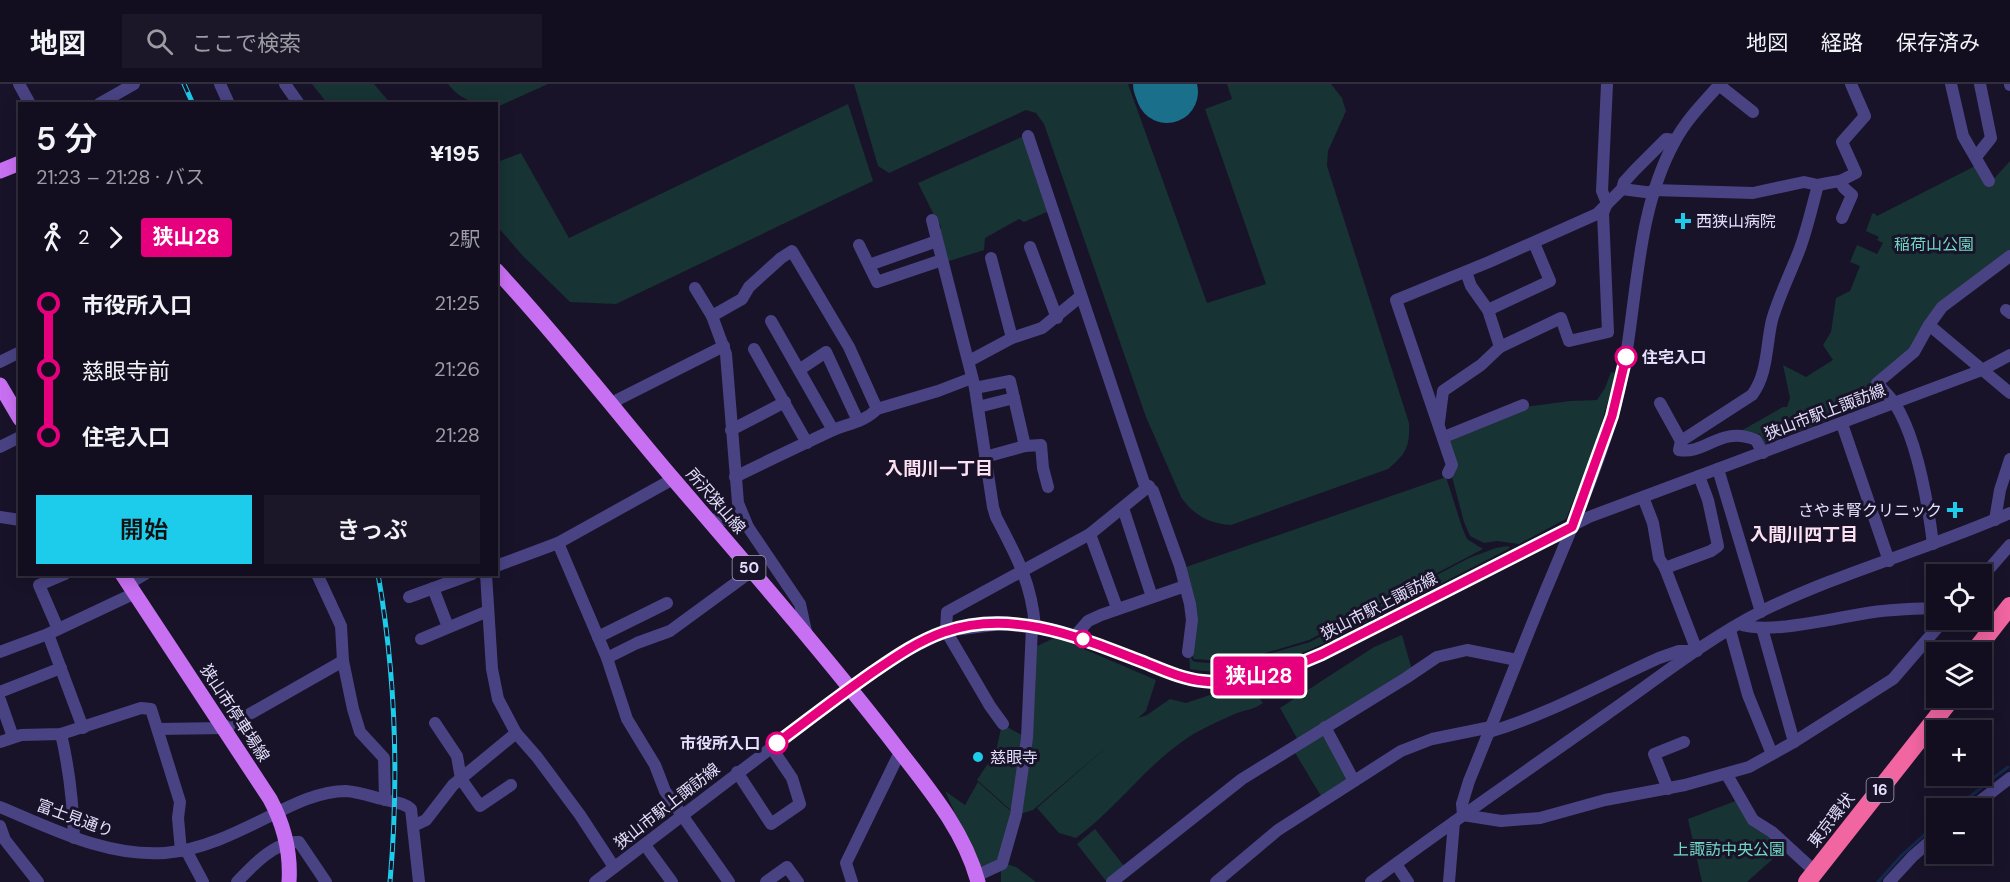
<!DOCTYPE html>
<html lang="ja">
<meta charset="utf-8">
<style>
body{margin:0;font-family:"DM Sans","Noto Sans JP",sans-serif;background:#1b1728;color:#f1f3f6;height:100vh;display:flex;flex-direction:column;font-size:22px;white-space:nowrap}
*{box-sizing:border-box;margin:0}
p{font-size:20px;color:#9c9ca4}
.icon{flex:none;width:33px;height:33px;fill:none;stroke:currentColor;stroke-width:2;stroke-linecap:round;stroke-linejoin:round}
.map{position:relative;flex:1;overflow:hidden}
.details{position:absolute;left:18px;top:18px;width:480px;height:474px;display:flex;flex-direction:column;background:#120e1f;border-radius:0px;box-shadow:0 3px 15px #0003,0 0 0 2px #312e3d}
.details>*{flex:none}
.badge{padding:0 12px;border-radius:4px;font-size:21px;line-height:39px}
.tools{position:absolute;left:1926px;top:480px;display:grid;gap:12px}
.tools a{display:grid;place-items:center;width:66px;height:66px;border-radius:0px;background:#120e1f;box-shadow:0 3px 15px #0003,0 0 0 2px #312e3d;font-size:30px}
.map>.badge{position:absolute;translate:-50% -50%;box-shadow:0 0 0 3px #fff}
.legs{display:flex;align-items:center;gap:9px;height:66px;padding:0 18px;font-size:20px}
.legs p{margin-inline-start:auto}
.summary{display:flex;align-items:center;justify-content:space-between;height:102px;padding:0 18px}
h1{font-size:33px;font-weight:600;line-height:45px}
.cta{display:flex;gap:12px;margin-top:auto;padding:12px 18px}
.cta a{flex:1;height:69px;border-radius:0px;background:#1dcbea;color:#111;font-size:24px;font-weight:600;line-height:69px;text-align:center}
.cta a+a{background:#1b1728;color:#f1f3f6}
ul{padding:0 18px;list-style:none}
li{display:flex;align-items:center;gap:21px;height:66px;font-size:22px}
li i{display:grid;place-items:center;width:9px;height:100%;margin:0 8px;background:currentColor}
li i::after{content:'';width:15px;height:15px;margin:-8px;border:4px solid;border-radius:50%;background:#120e1f}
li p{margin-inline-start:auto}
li:first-child i{background:linear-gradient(#0000 50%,currentColor 0)}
li:last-child i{background:linear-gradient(currentColor 50%,#0000 0)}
header{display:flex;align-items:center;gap:36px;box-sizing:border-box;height:84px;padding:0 30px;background:#120e1f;border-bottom:2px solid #312e3d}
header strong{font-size:28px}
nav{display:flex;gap:33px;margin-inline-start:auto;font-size:21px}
.search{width:420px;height:54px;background:#1b1728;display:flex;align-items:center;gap:15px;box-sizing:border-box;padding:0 21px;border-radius:0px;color:#9c9ca4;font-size:22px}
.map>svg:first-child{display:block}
</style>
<header>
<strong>地図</strong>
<div class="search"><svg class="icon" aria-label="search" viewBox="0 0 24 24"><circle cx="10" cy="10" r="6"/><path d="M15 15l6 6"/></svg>ここで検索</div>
<nav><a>地図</a><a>経路</a><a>保存済み</a></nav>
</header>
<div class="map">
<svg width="2010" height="798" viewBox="0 0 2010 798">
<rect width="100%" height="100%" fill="#181329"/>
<g fill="#173333">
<path d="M 312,0 L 374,0 L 390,19 L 327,19 Z"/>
<path d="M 448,0 L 548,0 L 497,23 L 496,20 C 476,20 461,17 448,0 Z"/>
<path d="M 854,0 L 1128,0 L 1207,219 L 1266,200 L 1205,25 L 1232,15 L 1227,0 L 1331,0 L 1342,14 L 1346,27 L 1328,67 L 1327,82 L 1409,339 C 1410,363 1406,370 1388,385 L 1231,441 C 1210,440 1193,431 1181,413 L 1146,333 L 1044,40 L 1036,29 L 1026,26 L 889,89 L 878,82 Z"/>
<path d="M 848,20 L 873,97 L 616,220 L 570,218 L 522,171 L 497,142 L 497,78 L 521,69 L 569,154 Z"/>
<path d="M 1024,52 L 1049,127 L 1024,138 L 1019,135 L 985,154 L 984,166 L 946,178 L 940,151 L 941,142 L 936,135 L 918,99 Z"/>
<path d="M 2010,77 L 2010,170 L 1944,217 L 1911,269 L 1836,327 L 1837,333 L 1764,360 L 1760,350 L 1739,348 L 1783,323 L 1787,323 L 1790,314 L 1783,281 L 1806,293 L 1833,276 L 1823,261 L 1831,248 L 1836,214 L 1850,207 L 1860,182 L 1850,178 L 1857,161 L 1877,170 L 1883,159 L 1877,156 L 1879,153 L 1866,147 L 1872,130 L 1874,129 L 1877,132 L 1975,82 L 1991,98 Z"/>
<path d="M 1611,288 L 1616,289 L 1594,365 L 1566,435 L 1519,460 L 1497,457 L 1484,459 L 1470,452 L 1464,438 L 1452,393 L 1449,354 L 1524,323 L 1570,317 L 1597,316 L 1605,304 Z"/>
<path d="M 1446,393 L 1462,443 L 1467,455 L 1483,465 L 1309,556 L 1249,574 L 1222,577 L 1194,575 L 1191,570 L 1183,484 Z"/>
<path d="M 1508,462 L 1510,464 C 1467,486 1423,509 1380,531 C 1321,561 1259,598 1190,585 L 1189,571 L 1193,577 L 1196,578 L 1222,580 L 1241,578 L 1310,558 L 1469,474 L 1496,464 Z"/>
<path d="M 1402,551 L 1412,586 L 1298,656 L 1280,624 L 1374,563 Z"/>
<path d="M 1056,553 L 1156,596 L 1146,627 L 1138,634 L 1147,631 L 1170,615 L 1186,619 L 1225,606 L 1253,606 L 1263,619 C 1255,625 1246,626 1237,629 C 1219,637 1198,646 1183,657 C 1143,685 1115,726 1076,754 L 1059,749 L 1037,724 L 1111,659 L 1033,726 L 1017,731 L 1033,564 Z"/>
<path d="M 1002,640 L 1027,654 L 1015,730 L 977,696 L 996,667 Z"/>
<path d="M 1325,651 L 1348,697 L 1321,712 L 1294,667 Z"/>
<path d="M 978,698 L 1015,731 L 1000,779 L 981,787 L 945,707 L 965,721 Z"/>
<path d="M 1738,716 L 1786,763 L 1747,798 L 1702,798 L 1688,735 Z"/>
<path d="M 1095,745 L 1124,782 L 1106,797 L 1077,760 Z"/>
<path d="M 1006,780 L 1016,783 L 1036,798 L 1001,798 L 1001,786 Z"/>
</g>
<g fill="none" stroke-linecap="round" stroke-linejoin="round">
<g stroke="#14274d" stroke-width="3">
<path d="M 1988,698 L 2008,683"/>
<path d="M 1963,718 L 1981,704"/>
<path d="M 1878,798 L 1901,772 L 1936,740"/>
</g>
<path stroke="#1a6f8a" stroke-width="62" d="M 1164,0 L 1167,8"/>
<g stroke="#494384" stroke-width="12">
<path d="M 19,0 L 30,20"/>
<path d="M 220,0 L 229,20"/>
<path d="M 285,0 L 299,20"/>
<path d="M 1720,0 C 1704,18 1686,36 1675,57 C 1629,140 1640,244 1612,334 C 1594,393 1569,451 1545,508 C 1519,571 1495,634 1469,697 L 1462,720 L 1463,731 L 1501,737 L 1540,734 L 1605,716 L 1685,701 L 1749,683 L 1794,658 L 1893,595 L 1944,536"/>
<path d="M 1951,0 L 1963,52 L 1989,97"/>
<path d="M 2010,0 L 2010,1"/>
<path d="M 1719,1 L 1753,28"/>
<path d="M 99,20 L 134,0"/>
<path d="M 1028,52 L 1144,399 L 1153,407 L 1180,482 L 1190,520 L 1192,536 L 1188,568"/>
<path d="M 1976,73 L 1991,54 L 1980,0"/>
<path d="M 1840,97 L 1844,104 L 1852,111 L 1842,134"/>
<path d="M 1622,105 L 1653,109"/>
<path d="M 1653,106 L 1753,109 L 1804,98 L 1818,101 L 1828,99 L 1840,97 L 1856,89 L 1842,58 L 1865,32 L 1851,0"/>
<path d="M 932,136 L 975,304 L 993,423 L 996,433 C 1016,471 1032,500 1035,543"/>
<path d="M 859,161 L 877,198 L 942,176"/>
<path d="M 1030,163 L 1057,234"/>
<path d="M 991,174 L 1012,254"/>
<path d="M 869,181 L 937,157"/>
<path d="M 1466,188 L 1471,202 L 1488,226 L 1500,263 L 1561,234 L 1569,257 L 1608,248 L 1603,129 L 1607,119 L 1602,107 L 1607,0"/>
<path d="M 695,204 L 712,232 L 726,270 L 738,419 L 748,443"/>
<path d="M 1488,226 L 1550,197 L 1534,159"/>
<path d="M 2006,226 L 2010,229"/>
<path d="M 712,232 L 742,215 L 749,203 L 781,174 L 792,167 L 849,263 L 877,325"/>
<path d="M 771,237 L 833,346"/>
<path d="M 1929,241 L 2010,309"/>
<path d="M 754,265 L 807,359"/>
<path d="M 969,277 L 1012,254 L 1042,244 L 1081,212"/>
<path d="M 0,278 L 20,268"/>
<path d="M 799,286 L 826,268 L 858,337"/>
<path d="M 975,304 L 1010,297 L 1025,362"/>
<path d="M 1660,319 L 1681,357"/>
<path d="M 612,320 L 619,315 L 724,262"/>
<path d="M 978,323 L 1014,314"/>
<path d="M 1439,338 L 1443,307 L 1481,281 L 1500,263"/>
<path d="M 1842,340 L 1889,477"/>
<path d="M 731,346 L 785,318"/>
<path d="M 1444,353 L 1523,321"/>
<path d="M 0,363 L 20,353"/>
<path d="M 1763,369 L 1756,356 C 1720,341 1706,371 1679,366 L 1681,357 L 1752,311 C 1768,290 1766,261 1772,236 C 1779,212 1790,190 1799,167 C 1807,146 1812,123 1818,101"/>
<path d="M 985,373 L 1025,362 L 1041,361 L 1043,384 L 1048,403"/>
<path d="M 1718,385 L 1761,528"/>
<path d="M 1448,389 L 1452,381 L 1396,216 L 1489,178 L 1597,130 L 1622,105 L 1624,98 L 1635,86 L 1666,55 L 1675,56"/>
<path d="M 735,393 C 767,377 799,362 831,347 C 846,340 865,338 877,325 L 938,307 L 972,294"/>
<path d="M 1643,413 L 1653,439 L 1659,474 L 1665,484"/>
<path d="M 1123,424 L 1152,513"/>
<path d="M 0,433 L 20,436"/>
<path d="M 709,436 L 723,435 L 748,443 L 800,520 L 807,552"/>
<path d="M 1995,436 L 2000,406 L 2010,375"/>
<path d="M 1090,450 L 1117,524"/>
<path d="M 558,459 L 607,574 L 627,635 L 655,681 L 665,707 L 729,798"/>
<path d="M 1933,460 C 1928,420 1917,355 1895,320 C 1890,312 1883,306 1877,299 L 1914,268 L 1929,241 L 1942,223 L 2010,172"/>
<path d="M 496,482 L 558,459 L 673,395"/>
<path d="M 317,490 L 341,542 L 343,577 L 353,625 L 360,648 L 384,674 L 385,716"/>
<path d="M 486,490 L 492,585 L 498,615 L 516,649 L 537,673 L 580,731 L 614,783"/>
<path d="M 1982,493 L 2010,461"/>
<path d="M 128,500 L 145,490"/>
<path d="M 433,504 L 448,543"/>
<path d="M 409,513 L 472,490"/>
<path d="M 1739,540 C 1768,551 1834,534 1867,529 C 1890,525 1913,525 1936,524"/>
<path d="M 1762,544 L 1794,658"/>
<path d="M 58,545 L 39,501 L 65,490"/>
<path d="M 1730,546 L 1748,611 L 1772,670"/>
<path d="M 48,550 L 83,644"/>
<path d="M 1075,552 L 1088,537 L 1101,531 L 1185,502"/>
<path d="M 598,553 L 667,519"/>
<path d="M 421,555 L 488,527"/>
<path d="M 0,568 L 48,550 L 135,509"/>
<path d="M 607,574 L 637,559 L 670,547 L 752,487"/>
<path d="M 0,608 L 61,584"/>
<path d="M 0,616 L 13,653"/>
<path d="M 435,639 L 457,672 L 461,695 L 480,722 L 511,701"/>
<path d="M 1003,640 L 990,622 L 946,547 L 947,528 L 1090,450 L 1149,402"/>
<path d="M 1325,643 L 1354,697"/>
<path d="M 158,645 L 225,644 L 343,577"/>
<path d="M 1489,648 C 1548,631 1603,599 1659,574 L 1679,567 L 1697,567 L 1665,484 L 1711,467 L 1718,462 L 1708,416 L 1699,392"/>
<path d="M 61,650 C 69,684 73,718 74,754"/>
<path d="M 0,658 L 21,651 L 61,650 L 141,624 L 151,625 L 180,718 L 178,734 L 181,767"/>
<path d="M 737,688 L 771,740 L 800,720 L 792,694 L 771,663"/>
<path d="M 1727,691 L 1753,736 L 1772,748 L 1809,782"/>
<path d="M 1668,705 L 1654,670 L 1684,658"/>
<path d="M 0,723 C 53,745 106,773 165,769 C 202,766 236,749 268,733 C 292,721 319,707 346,707 C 358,708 370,712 382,715 C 392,718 403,718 411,725 L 419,798"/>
<path d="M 1971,724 L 2010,694"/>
<path d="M 0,742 L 5,756 L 38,798"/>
<path d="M 413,742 L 426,736 L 453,701 L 516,649"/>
<path d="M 645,761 L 672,798"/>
<path d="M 186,766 L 203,798"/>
<path d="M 1396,780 L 1408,798"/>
<path d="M 976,792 L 1002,780 L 1016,731 L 1027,654 L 1032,543"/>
<path d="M 237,798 C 251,783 276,756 299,758 L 326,798"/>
<path d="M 595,798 L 850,604 L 897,571 L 946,547 L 1001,540 L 1056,546 L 1174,590 L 1203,597 L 1233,597 L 1252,594 L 1299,580 L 1322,570 L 1589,433 L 1982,286 L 2010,271"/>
<path d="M 766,798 L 787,783 L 798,798"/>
<path d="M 852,798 L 846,779 L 900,668"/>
<path d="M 1112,798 L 1242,695 L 1406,594 L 1437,573 L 1467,566 L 1517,576"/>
<path d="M 1216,798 L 1278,746 L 1401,667 L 1432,655 L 1491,643"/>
<path d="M 1371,798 C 1449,740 1528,686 1607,630 C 1657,595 1707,555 1762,527 C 1841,488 1929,465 2010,429"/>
<path d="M 1449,798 L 1454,738"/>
<path d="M 1889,798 L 1913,772 L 1936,752"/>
</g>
<g stroke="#c870f2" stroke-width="15">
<path d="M 0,87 L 20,79"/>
<path d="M 496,186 C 560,254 615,327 675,397 C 747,481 820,565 888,652 C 922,697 963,742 978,798"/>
<path d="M 0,301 L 20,335"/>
<path d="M 122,490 L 270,715 C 284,741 291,768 289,798"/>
</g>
<g stroke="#f165a1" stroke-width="18">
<path d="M 1974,568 L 2010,522"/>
<path d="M 1807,798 L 1952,614"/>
</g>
<defs>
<g id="rail">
<path d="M 184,0 L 193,20"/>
<path d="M 378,490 C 396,593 399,695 390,798"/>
</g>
</defs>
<use href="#rail" stroke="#1dcbea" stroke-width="5"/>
<use href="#rail" stroke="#181329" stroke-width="3" stroke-dasharray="9" stroke-linecap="butt"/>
</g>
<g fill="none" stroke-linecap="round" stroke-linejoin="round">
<defs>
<path id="line-1" d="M 777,659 C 809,635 840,611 873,588 C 895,573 918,557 944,548 C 1011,525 1076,552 1138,576 C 1159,584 1181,595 1203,597 C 1244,602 1285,586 1322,570 L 1572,443 L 1612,332 L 1626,273"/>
</defs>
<use href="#line-1" stroke="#fff" stroke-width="14"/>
<use href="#line-1" stroke="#e6007e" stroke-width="9"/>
</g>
<g fill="#1dcbea" stroke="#181329" stroke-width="2">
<path d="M1680 128h6v6h6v6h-6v6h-6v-6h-6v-6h6z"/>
<path d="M1952 417h6v6h6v6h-6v6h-6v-6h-6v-6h6z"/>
<circle cx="978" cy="673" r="6"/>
</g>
<g fill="#fff" stroke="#e6007e" stroke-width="3">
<circle cx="1626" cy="273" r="10"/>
<circle cx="1083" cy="555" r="8"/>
<circle cx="777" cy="659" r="10"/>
</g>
<g text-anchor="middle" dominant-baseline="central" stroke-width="6" stroke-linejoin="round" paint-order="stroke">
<g fill="#181329" stroke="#a7a2bd" stroke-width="1.5">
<rect x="732.5" y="472" width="33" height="24" rx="4.5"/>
<rect x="1866.5" y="694" width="27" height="24" rx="4.5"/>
</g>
<g font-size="15" font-weight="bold" fill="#e4dffc">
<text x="749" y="484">50</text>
<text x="1880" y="706">16</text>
</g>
<g font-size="16" fill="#e4dffc" stroke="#181329" text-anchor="start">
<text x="1696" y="137">西狭山病院</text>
<text x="1942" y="426" text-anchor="end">さやま腎クリニック</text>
<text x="990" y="673">慈眼寺</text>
</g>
<g font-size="16" fill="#70d7c2" stroke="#181329">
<text x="1934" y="160">稲荷山公園</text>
<text x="1729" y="765">上諏訪中央公園</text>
</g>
<g font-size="16" font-weight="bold" fill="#e4dffc" stroke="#181329" text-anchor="start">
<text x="1642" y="273">住宅入口</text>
<text x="760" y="659" text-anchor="end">市役所入口</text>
</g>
<g font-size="16" fill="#e4dffc" stroke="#181329">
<text transform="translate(1825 328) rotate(-21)">狭山市駅上諏訪線</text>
<text transform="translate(716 417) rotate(49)">所沢狭山線</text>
<text transform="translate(1379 522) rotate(-27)">狭山市駅上諏訪線</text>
<text transform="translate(235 629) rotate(57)">狭山市停車場線</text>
<text transform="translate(667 722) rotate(-38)">狭山市駅上諏訪線</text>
<text transform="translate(75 734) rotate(20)">富士見通り</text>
<text transform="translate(1831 736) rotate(-52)">東京環状</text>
</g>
<g font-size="18" font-weight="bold" fill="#fce1f1" stroke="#181329">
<text x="939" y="385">入間川一丁目</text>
<text x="1804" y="451">入間川四丁目</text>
</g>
</g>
</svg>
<div class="tools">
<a><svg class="icon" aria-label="locate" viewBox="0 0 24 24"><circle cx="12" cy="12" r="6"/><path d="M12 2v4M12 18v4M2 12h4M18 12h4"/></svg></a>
<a><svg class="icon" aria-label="layers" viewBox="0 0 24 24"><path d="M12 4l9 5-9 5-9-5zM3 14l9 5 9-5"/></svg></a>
<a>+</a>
<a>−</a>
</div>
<b class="badge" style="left:1259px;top:592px;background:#e6007e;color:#fff">狭山28</b>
<section class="details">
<div class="summary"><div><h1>5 分</h1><p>21:23 – 21:28 · バス</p></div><b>¥195</b></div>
<div class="legs"><svg class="icon" aria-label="walk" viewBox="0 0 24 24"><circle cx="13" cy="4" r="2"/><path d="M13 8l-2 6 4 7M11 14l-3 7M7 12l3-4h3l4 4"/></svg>2<svg class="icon" aria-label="forward" viewBox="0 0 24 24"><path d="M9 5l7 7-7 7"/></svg><b class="badge" style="background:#e6007e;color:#fff">狭山28</b><p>2駅</p></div>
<ul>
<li><i style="color:#e6007e"></i><b>市役所入口</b><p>21:25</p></li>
<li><i style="color:#e6007e"></i><span>慈眼寺前</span><p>21:26</p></li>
<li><i style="color:#e6007e"></i><b>住宅入口</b><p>21:28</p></li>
</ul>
<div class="cta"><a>開始</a><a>きっぷ</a></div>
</section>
</div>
